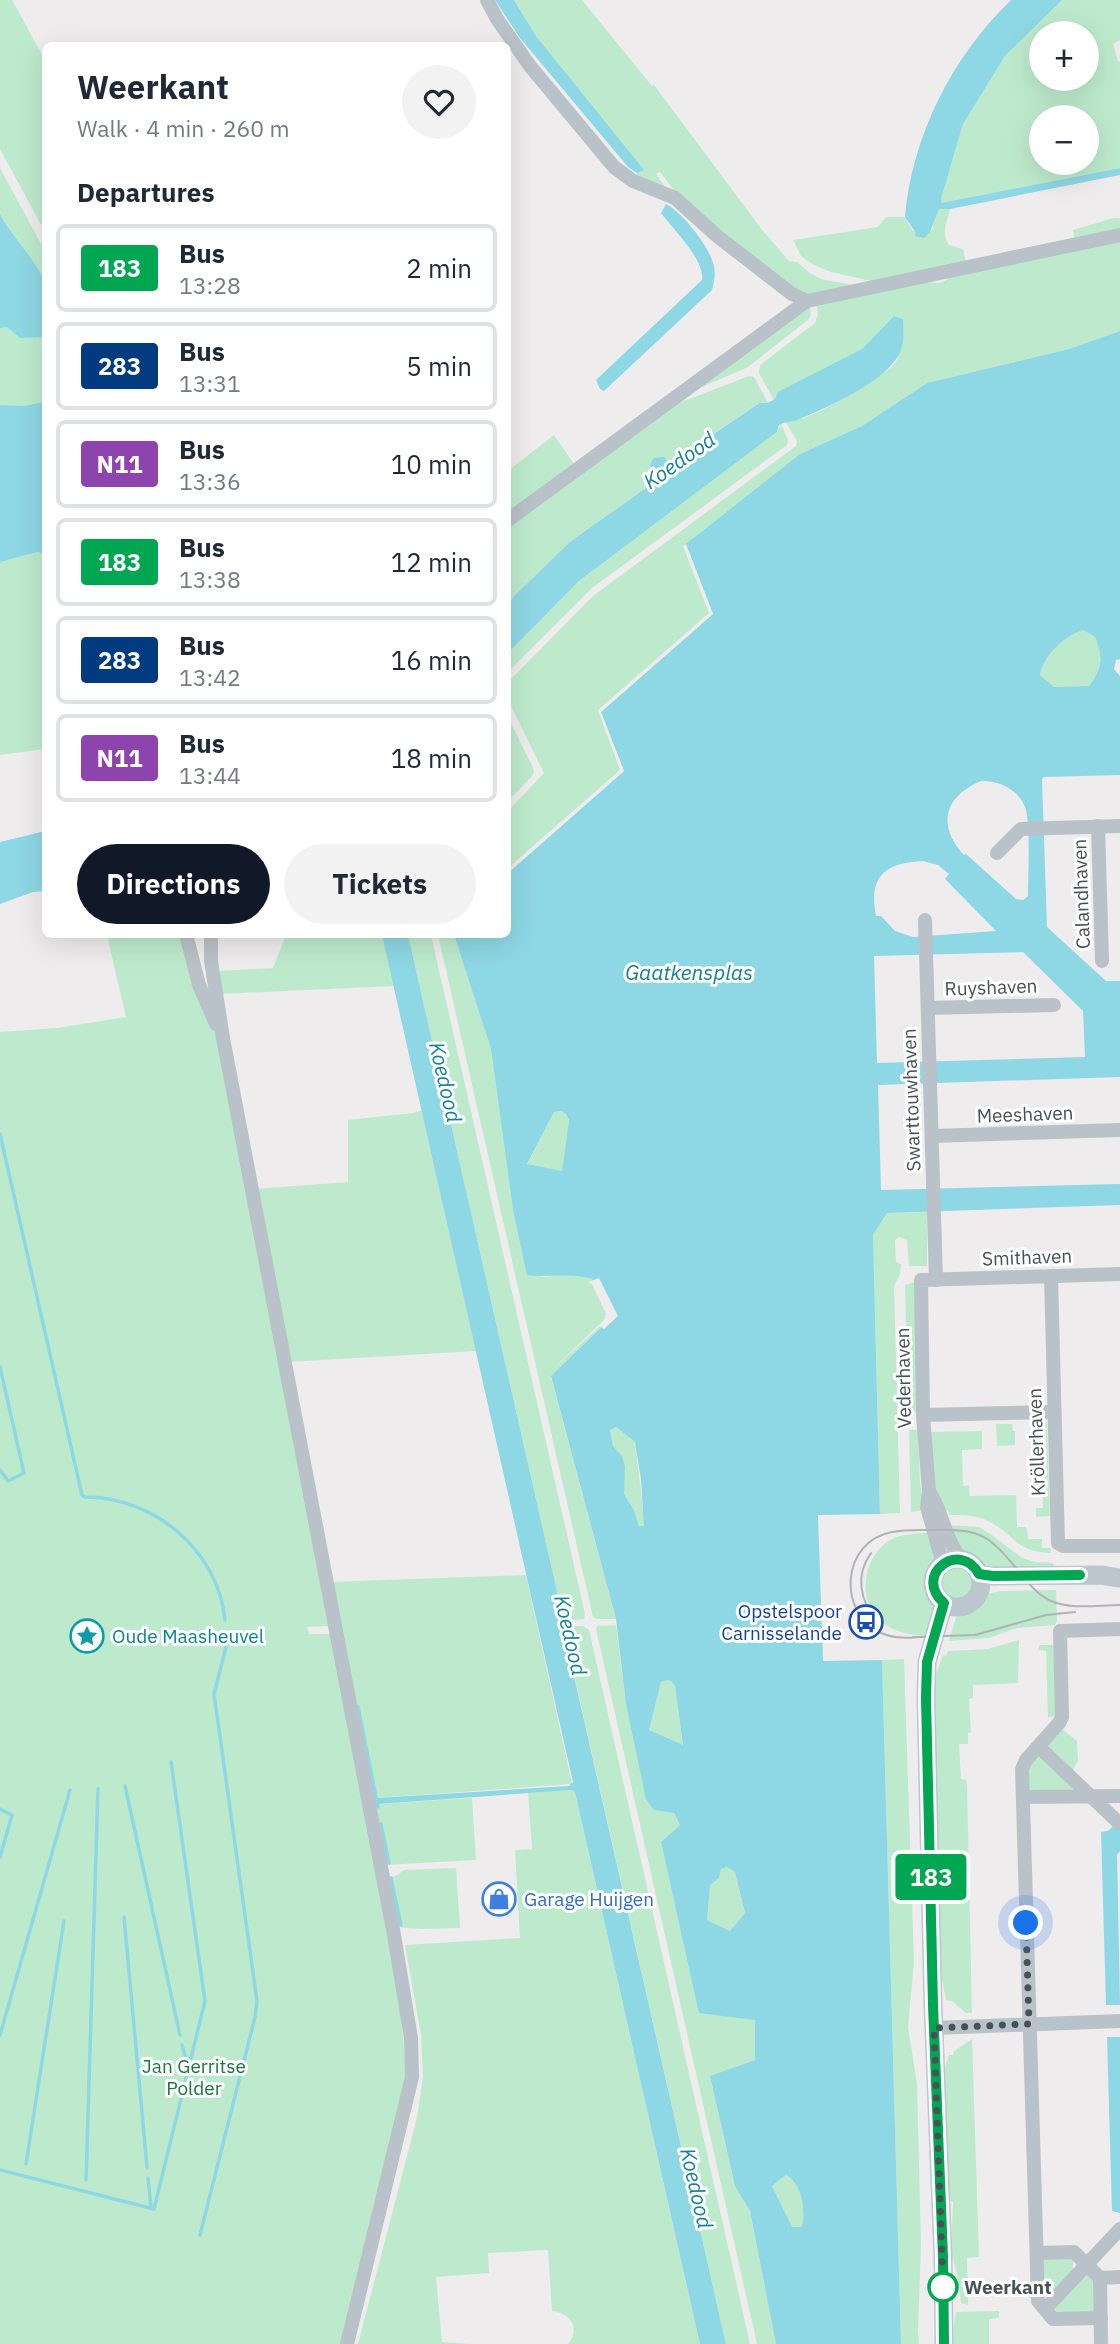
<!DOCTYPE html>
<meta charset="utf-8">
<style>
body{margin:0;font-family:"IBM Plex Sans",sans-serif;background:#f2f2f3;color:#1f2937;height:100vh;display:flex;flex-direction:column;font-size:26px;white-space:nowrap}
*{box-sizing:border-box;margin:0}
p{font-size:23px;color:#747a83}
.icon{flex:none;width:38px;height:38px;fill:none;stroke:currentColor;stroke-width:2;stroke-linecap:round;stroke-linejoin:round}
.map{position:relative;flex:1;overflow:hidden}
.panel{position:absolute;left:42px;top:42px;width:469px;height:896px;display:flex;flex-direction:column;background:#fff;border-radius:10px;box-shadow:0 7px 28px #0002}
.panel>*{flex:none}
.badge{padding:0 14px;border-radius:5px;font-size:24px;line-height:46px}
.buttons{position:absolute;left:1029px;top:21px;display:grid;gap:14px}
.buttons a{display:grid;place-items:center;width:70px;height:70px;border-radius:50%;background:#fff;box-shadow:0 7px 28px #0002;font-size:35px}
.you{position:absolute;width:35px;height:35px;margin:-18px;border:5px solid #fff;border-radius:50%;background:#1a73e8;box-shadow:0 0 0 10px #1a73e833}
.map>.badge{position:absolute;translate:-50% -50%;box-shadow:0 0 0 4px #fff}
h2{padding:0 35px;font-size:26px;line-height:63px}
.round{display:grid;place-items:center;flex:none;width:74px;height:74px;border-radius:37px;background:#f2f2f3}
.head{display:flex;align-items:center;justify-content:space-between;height:119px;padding:0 35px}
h1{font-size:33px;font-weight:700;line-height:52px}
.primary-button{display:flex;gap:14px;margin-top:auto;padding:14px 35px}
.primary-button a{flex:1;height:80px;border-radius:42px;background:#111827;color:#fff;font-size:28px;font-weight:700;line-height:80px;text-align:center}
.primary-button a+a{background:#f2f2f3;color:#1f2937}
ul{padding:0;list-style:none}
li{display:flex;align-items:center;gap:21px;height:88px;margin:0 14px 10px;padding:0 21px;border:4px solid #e0e1e3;border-radius:10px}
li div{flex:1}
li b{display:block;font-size:26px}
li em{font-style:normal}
li .badge{min-width:77px;font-weight:700;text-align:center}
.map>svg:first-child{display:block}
</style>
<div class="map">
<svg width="1120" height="2344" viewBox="0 0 1120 2344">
<rect width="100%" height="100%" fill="#efeced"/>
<g fill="#bdeacc" fill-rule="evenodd">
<path d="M 0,0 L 12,0 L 45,60 L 45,232 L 0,149 Z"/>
<path d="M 514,0 L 582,0 L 652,86 L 654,85 L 763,231 L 789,261 L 797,262 L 810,273 L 821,279 L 853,285 L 810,294 L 796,291 L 680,198 L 660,172 L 656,174 L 667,190 L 636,179 L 637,173 L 643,170 L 536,36 Z"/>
<path d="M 1062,0 L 1120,0 L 1120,40 L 1113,44 L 1118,61 L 1120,62 L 1120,168 L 942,204 L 941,199 L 963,124 L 1005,56 ZM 1041,33 L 1087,33 L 1087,79 L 1041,79 ZM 1041,117 L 1087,117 L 1087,163 L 1041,163 Z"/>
<path d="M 0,168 L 46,253 L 45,749 L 0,755 Z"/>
<path d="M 938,209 L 950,209 C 948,223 940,230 949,245 L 963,249 L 966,263 L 871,281 L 831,272 L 814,265 L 801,256 L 793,240 L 878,227 L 886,217 L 905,217 L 912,230 L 925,235 L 932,229 Z"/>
<path d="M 1114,218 L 1120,218 L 1120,230 L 1075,240 L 1073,230 Z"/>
<path d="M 1120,240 L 1120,331 L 1069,349 L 927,383 L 862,426 L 800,454 L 713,614 L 624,771 L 508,873 L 508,811 L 544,773 L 508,700 L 508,682 L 593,596 L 796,446 L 797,441 L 786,422 C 814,421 867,383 892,367 L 897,360 L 903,319 L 894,316 L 862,349 L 774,400 L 759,373 L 760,365 L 815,323 L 818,314 L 817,306 L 920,282 L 940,283 L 950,278 Z"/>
<path d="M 810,308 L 811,314 L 809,319 L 748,367 L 695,390 Z"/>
<path d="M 749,376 L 754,377 L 768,403 L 758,403 L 673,462 L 650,464 L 652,476 L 649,486 L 571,541 L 508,602 L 508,525 L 671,406 Z"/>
<path d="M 781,424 L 788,440 L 787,445 L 592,588 L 508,672 L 508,653 L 579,581 L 777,432 Z"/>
<path d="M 554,435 L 574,464 L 508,513 L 508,471 Z"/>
<path d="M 1083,630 L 1095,637 C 1103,658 1103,667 1089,686 L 1054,687 L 1040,675 C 1044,654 1063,637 1083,630 Z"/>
<path d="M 508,717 L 534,770 L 533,775 L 508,801 Z"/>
<path d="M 107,935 L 183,935 L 218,1040 L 329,1626 L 307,1627 L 309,1634 L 331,1634 L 398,1984 L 407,2079 L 342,2344 L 0,2344 L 0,1032 L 58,1028 L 126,1017 Z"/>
<path d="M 286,935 L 382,935 L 394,986 L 220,994 L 217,971 L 273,968 Z"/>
<path d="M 408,935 L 431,935 L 585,1614 L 584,1619 L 562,1621 L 563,1618 Z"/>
<path d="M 438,935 L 454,935 L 491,1049 L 513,1210 L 542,1277 L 576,1274 L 592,1279 L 608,1321 L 551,1377 L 616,1619 L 597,1619 L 593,1617 Z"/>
<path d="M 422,1110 L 476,1351 L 287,1362 L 255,1189 L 348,1182 L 348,1120 L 413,1113 Z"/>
<path d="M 561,1111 L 566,1113 L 569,1120 L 562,1171 L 527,1165 L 554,1112 Z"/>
<path d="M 927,1212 L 927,1266 L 909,1266 L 907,1240 L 899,1237 L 895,1240 L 896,1262 L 901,1264 L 900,1274 L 894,1286 L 900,1513 L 880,1514 L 873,1235 L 887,1213 Z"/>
<path d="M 915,1282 L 918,1412 L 913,1412 L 908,1406 L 905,1285 Z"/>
<path d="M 1047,1422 L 1050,1516 L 1036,1517 L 1036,1508 L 1043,1508 L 1041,1430 L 1033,1430 L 1033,1423 Z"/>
<path d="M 996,1424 L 1012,1424 L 1013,1431 L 1015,1431 L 1015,1445 L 997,1446 Z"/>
<path d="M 616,1427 L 635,1442 L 645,1526 L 639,1526 L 634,1510 L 624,1494 L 622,1456 L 613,1446 L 610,1429 Z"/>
<path d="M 909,1430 L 918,1430 L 920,1483 L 924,1510 L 911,1512 Z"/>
<path d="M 982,1431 L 982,1449 L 962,1450 L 963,1486 L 969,1485 L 970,1496 L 1016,1495 L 1017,1527 L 1025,1527 L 1027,1529 L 1028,1539 L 1042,1539 L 1042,1548 L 1051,1548 L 1051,1553 C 1015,1552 1016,1535 988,1521 C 977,1515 963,1515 950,1515 L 948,1510 L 944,1511 L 932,1477 L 929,1432 Z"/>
<path d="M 949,1525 L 979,1527 L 992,1535 L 1022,1558 L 1035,1562 L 1053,1563 L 1055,1571 L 983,1568 L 964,1554 Z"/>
<path d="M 933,1532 L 937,1559 L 929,1579 L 930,1592 L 935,1606 L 930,1635 C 914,1636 896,1633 883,1623 C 856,1603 862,1557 890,1540 C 902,1533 919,1534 933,1532 Z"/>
<circle cx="957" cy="1583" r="15"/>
<path d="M 526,1575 L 572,1784 L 377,1798 L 378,1804 L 472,1798 L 476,1860 L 384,1865 L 330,1582 Z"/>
<path d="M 1056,1590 L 1057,1621 L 1055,1625 L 1017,1628 L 989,1638 L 949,1641 L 956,1617 L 981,1601 L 988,1594 L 1000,1591 Z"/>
<path d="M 616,1625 L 626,1704 L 654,1810 L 674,1813 L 680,1825 L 661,1842 L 680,1925 L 755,2019 L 755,2060 L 710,2076 L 735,2186 L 750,2211 L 776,2344 L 757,2344 L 596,1629 L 597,1626 Z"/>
<path d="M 563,1626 L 583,1626 L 589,1630 L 750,2344 L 726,2344 Z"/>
<path d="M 1019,1640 L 1018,1683 L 973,1685 L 973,1698 L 969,1699 L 971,1732 L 968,1733 L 968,1744 L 959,1744 L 961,1779 L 966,1780 L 967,1786 L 972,2013 L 966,2013 L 952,2001 L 946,2000 L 938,1959 L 934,1679 L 943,1655 L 946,1656 L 948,1651 L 988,1649 Z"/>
<path d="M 1040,1645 L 1056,1645 L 1058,1716 L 1048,1717 L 1046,1651 L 1038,1650 Z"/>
<path d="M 904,1659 L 914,1962 L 908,2027 L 917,2084 L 921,2245 L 918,2330 L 919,2344 L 901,2344 L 882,1660 Z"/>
<path d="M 668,1680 L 672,1681 L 675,1686 L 683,1746 L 649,1730 L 661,1682 Z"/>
<path d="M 1062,1729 L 1077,1741 L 1078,1761 L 1072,1771 L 1073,1789 L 1029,1791 L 1028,1767 Z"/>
<path d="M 572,1790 L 575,1792 L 700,2344 L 568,2344 C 581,2329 571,2313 552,2311 L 548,2250 L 488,2253 L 489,2273 L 436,2277 L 442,2342 L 470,2344 L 358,2344 L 417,2118 L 423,2077 L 421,2035 L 405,1945 L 520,1938 L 515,1850 L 532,1849 L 528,1793 Z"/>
<path d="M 727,1867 L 735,1872 L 745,1913 L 730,1931 L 707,1920 L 710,1885 L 719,1878 L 721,1869 Z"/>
<path d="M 456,1868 L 460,1928 L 422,1929 L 396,1927 L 387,1878 L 396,1876 L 404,1870 Z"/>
<path d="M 972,2039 L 979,2257 L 967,2258 L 968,2305 L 961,2303 L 958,2278 L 951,2252 L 953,2202 L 950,2201 L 943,2075 L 949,2055 L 953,2055 L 954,2051 Z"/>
<path d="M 786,2175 C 802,2184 806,2210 803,2227 L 792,2228 L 772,2186 Z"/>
<path d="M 1070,2257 L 1073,2260 L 1073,2270 L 1088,2273 L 1095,2280 L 1095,2310 L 1092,2312 L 1058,2313 L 1052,2307 L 1049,2294 L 1044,2295 L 1043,2259 Z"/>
<path d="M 999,2311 L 999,2318 L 989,2319 L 989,2344 L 951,2344 L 956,2312 Z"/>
</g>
<g fill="#8ed7e4" fill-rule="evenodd">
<path d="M 495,0 L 514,0 L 536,36 L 644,170 L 637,173 L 628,167 L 520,38 Z"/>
<path d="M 1011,0 L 1062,0 L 1005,56 L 963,124 L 941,199 L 942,203 L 1120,168 L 1120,175 L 950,209 L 939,209 L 930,232 L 924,238 L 915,236 L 916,233 L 905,217 C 912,136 952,57 1011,0 Z"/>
<path d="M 666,204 C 682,212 711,248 714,267 C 716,275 714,282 712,290 L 604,391 L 600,389 L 596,380 L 702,280 C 705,260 673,229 661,213 Z"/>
<path d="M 0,214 C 9,234 43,267 46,288 C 48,304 46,321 45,337 L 20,338 L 7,327 L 0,328 Z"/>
<path d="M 894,316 L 903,319 C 903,328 905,340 901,350 C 890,380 828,407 800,419 C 793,422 786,421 779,425 L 777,432 L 579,581 L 508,653 L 508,602 L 571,541 L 649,486 L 652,476 L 650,464 L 654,458 L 664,457 L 667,461 L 673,462 L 759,403 L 767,403 L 775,399 L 778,392 L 862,349 Z"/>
<path d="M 1120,331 L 1120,659 L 1116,660 L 1114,669 L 1120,676 L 1120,775 L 1044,777 L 1042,779 L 1047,927 L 1106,981 L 1120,981 L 1120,1077 L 878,1085 L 881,1190 L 1120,1184 L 1120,1205 L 887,1213 L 873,1235 L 880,1514 L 818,1515 L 823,1661 L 882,1660 L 901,2344 L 776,2344 L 750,2211 L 735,2186 L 710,2076 L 755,2060 L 755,2020 L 699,2013 L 661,1842 L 680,1825 L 674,1813 L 654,1810 L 646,1799 L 626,1704 L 616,1619 L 551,1376 L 608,1321 L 592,1279 C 570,1272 549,1278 527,1275 L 513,1210 L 491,1049 L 454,935 L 508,934 L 508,873 L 624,771 L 601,712 L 713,614 L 686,544 L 800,454 L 862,426 L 927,383 L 1069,349 ZM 1083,630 L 1095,637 C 1103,658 1103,667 1089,686 L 1054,687 L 1040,675 C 1044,655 1063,637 1083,630 ZM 981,781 C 999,780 1019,790 1025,807 C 1031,824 1028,876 1028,896 L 1023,900 L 1016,899 L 966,854 L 964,855 C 936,825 945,796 981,781 ZM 923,861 L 938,865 L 949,874 L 945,879 L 996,931 L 913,937 L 895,931 L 881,916 L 876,916 C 868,875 886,863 923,861 ZM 1023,952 L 1083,1011 L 1085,1057 L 877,1063 L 874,956 ZM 561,1111 L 566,1114 L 569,1120 L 562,1171 L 527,1164 L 554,1112 ZM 616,1427 L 635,1442 L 641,1480 L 644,1526 L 639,1526 L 634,1510 L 624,1494 L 625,1466 L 622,1456 L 613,1446 L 610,1430 ZM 668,1680 L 671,1681 L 675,1686 L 683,1745 L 649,1730 L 661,1682 ZM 727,1867 L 735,1872 L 745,1913 L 730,1931 L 707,1920 L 710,1885 L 719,1878 L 721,1869 ZM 786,2175 C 802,2184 806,2210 802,2227 L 792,2227 L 772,2186 Z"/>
<path d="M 45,402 L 45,554 L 37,552 L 0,562 L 0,405 L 24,406 Z"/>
<path d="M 45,831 L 45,891 L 33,892 L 0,904 L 0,842 Z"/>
<path d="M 408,935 L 563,1618 L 563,1628 L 726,2344 L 700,2344 L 575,1792 L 572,1790 L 378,1804 L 377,1798 L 569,1786 L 573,1782 L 382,935 Z"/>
<path d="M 1120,1819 L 1120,1851 L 1117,1855 L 1120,2005 L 1106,2005 L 1101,1832 L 1108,1831 Z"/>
<path d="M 1107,2037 L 1120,2037 L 1120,2213 L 1112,2211 Z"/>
</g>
<g fill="#efeced">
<path d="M 686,544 L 713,614 L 601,712 L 624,771 L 508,873 L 508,868 L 620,770 L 598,710 L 709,613 L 683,546 Z"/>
<path d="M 599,1278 L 618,1316 L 604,1329 L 600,1326 L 549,1373 L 604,1320 L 606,1314 L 592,1284 L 588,1282 Z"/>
</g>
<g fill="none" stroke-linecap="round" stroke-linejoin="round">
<g stroke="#8ed7e4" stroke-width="3.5">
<path d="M 0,1134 L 82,1495 L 85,1497 C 154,1497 218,1550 225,1620"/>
<path d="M 0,1367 L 24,1473 L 8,1481 L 0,1470"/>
<path d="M 358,1707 L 378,1807"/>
<path d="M 125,1786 L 180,2035"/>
<path d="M 0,1809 L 12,1815 L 0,1857"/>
<path d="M 381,1824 L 389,1863"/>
<path d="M 391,1878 L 401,1925"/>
<path d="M 124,1917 L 147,2167"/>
<path d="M 0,2035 L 70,1790"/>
<path d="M 182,2045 L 188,2066"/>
<path d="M 26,2164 L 64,1921"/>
<path d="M 0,2170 L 154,2209 L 205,2001 L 171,1762"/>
<path d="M 148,2178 L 151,2207"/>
<path d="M 86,2180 L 98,1789"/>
<path d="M 200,2235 L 255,2017 L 257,2001 L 214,1694 L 226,1647"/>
</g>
<g stroke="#b9c2c8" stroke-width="14">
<path d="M 487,0 L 497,19 L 530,66 L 614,167 L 633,181 L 675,198 L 717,236 L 792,294 L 807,301"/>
<path d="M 508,520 L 807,301 L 1120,235"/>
<path d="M 1098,826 L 1102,961"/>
<path d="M 997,853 L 1021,829 L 1120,826"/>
<path d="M 925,920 L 936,1280"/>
<path d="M 186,934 L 199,985 L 216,1024"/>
<path d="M 211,934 L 211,961 L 223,1038 L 394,1935 L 411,2038 L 412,2077 L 347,2344"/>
<path d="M 928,1008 L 1054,1005"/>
<path d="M 932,1136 L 1120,1130"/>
<path d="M 1051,1276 L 1058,1543 L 1063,1546 L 1120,1546"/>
<path d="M 923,1415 L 1054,1412"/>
<path d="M 929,1491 C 943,1513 945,1540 962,1560"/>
<path d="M 943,1564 L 927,1507 L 929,1491 L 923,1415 L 921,1280 L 1120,1274"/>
<path d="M 1039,1747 L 1120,1824"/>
<path d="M 1023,1797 L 1120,1796"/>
<path d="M 934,2028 L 1120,2021"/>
<path d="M 1037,2253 L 1074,2252 L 1100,2278 L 1101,2344"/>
<path d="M 1100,2278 L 1120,2277"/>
<path d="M 1045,2309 L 1120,2229"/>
<path d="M 1101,2318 L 1053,2319 L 1038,2301 L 1022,1769 L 1026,1760 L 1059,1723 L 1062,1717 L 1060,1631 L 1120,1629"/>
</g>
<g stroke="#bbc6cf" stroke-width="19">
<circle cx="957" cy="1583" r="24"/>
<path d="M 979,1575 L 993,1576 L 1101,1575 L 1120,1578"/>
<path d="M 944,1603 L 927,1662 L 926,1698 L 933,2005 L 943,2257 L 944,2344"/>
</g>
<g stroke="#afb2b6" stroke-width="2">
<path d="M 871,1553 C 855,1575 860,1600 876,1620"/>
<path d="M 913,1637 L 975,1635 L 1046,1615 L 1075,1612"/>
<path d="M 924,1637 C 909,1638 895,1639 881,1633 C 836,1612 842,1541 892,1532 C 906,1529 921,1530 935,1530 C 978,1528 989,1535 1016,1568 C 1026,1580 1036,1594 1051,1601 C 1072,1610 1098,1605 1120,1605"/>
</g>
</g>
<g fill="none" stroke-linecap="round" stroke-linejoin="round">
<defs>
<path id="line" d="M 944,2344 L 943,2257 L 933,2005 L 926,1698 L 927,1662 L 944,1603 C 912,1575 960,1539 979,1574 L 993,1576 L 1080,1575"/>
</defs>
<use href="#line" stroke="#fff" stroke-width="16"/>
<use href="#line" stroke="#00a651" stroke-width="10"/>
<path stroke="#465158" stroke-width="7" stroke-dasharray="0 12.6" d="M 943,2287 L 934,2028 L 1029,2024 L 1026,1923"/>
</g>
<defs>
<symbol id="bus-ring" viewBox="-11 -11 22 22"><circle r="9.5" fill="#fff" stroke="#1a4fb4" stroke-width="1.5"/><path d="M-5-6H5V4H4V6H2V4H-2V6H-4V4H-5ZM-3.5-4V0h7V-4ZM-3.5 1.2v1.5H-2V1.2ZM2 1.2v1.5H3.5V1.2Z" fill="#1a4fb4"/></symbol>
<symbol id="sight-ring" viewBox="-11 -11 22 22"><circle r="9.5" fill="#fff" stroke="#0f9aa8" stroke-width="1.5"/><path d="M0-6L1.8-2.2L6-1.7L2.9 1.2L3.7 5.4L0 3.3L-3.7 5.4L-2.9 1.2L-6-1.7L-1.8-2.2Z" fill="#0f9aa8"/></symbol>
<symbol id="shop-ring" viewBox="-11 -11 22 22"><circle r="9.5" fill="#fff" stroke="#3f7fe0" stroke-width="1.5"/><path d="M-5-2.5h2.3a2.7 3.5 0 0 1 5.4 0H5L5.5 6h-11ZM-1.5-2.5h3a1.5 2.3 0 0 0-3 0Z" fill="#3f7fe0"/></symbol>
</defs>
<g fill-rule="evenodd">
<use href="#bus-ring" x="847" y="1603" width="38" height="38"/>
<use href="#sight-ring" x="68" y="1617" width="38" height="38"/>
<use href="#shop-ring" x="480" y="1880" width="38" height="38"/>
</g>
<circle fill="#fff" stroke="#00a651" stroke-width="3.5" cx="943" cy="2287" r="14"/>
<g text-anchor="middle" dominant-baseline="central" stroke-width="6" stroke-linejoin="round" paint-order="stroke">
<g font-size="19" fill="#465158" stroke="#fff">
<text transform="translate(1081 894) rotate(-92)">Calandhaven</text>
<text transform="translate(991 987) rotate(-2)">Ruyshaven</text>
<text transform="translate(911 1100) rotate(-92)">Swarttouwhaven</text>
<text transform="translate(1025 1114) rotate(-2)">Meeshaven</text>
<text transform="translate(1027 1257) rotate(-2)">Smithaven</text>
<text transform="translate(903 1378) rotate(-91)">Vederhaven</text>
<text transform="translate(1036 1442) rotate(-92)">Kröllerhaven</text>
</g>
<g font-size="19" fill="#164399" stroke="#fff" text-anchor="end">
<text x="842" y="1611">Opstelspoor<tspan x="842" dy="22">Carnisselande</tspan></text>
</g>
<g font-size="19" fill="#0d838f" stroke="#fff" text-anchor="start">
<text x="112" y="1636">Oude Maasheuvel</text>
</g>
<g font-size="19" fill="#366cbe" stroke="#fff" text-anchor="start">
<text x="524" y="1899">Garage Huijgen</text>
</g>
<g font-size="19" fill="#1e7343" stroke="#fff">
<text x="194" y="2066">Jan Gerritse<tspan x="194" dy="22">Polder</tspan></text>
</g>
<g font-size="19" font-weight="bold" fill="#465158" stroke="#fff" text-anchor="start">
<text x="964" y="2287">Weerkant</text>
</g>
<g font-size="21" font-style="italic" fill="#178193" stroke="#fff">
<text transform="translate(679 460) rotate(-35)">Koedood</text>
<text x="689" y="972">Gaatkensplas</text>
<text transform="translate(446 1082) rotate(77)">Koedood</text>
<text transform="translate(571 1635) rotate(77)">Koedood</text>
<text transform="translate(697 2188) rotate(77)">Koedood</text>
</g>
</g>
</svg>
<div class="buttons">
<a>+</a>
<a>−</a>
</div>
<div class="you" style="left:1026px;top:1923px"></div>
<b class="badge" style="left:931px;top:1877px;background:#00a651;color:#fff">183</b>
<section class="panel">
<div class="head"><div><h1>Weerkant</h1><p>Walk · 4 min · 260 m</p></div><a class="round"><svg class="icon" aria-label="heart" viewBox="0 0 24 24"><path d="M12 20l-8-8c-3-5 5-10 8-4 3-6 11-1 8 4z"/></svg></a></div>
<h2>Departures</h2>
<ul>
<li><span class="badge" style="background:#00a651;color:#fff">183</span><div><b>Bus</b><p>13:28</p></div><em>2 min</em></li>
<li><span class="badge" style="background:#003b80;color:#fff">283</span><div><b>Bus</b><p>13:31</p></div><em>5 min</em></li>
<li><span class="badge" style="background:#8e44ad;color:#fff">N11</span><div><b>Bus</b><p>13:36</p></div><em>10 min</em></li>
<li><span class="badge" style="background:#00a651;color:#fff">183</span><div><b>Bus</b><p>13:38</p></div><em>12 min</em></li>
<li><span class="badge" style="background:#003b80;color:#fff">283</span><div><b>Bus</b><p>13:42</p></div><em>16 min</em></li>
<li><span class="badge" style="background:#8e44ad;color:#fff">N11</span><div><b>Bus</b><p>13:44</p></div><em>18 min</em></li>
</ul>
<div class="primary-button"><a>Directions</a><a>Tickets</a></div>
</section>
</div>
